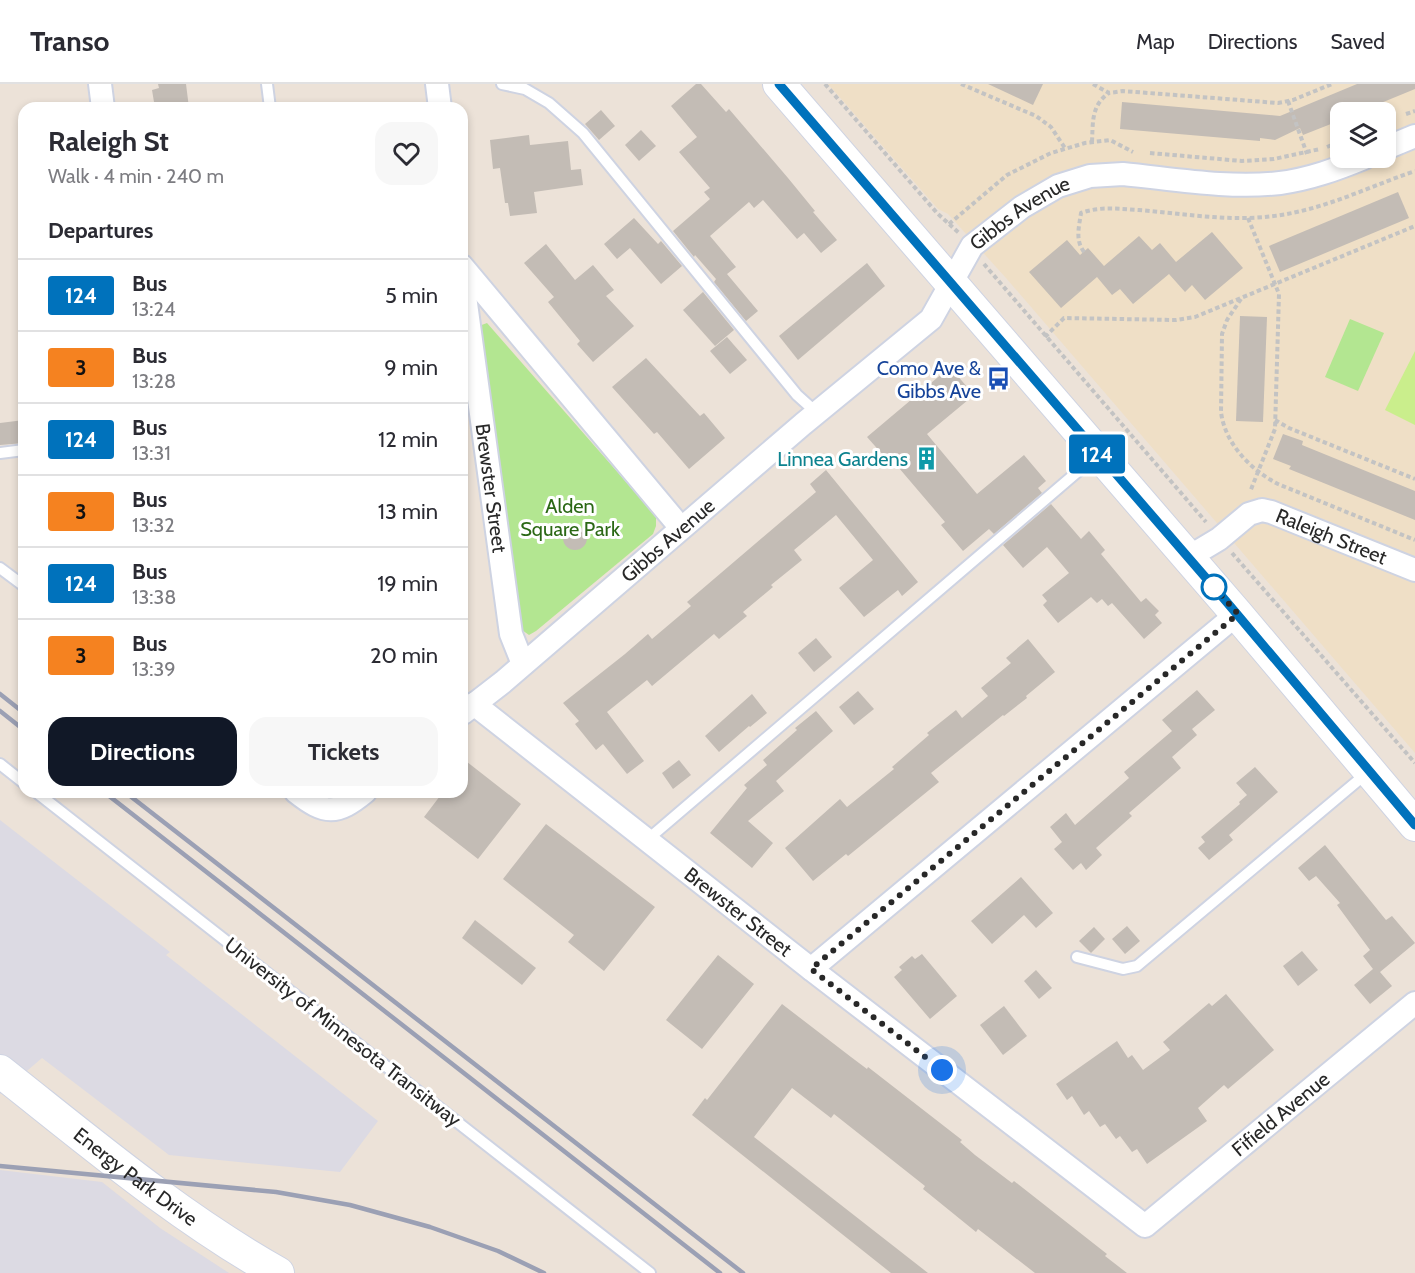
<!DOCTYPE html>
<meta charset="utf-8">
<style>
body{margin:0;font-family:Cabin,sans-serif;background:#f7f7f7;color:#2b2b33;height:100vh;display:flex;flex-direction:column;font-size:22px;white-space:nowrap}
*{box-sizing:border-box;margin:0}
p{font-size:20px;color:#7c7c81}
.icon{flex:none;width:33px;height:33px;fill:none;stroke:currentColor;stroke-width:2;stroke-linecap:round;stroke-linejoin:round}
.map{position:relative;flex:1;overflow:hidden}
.drawer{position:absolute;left:18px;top:18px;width:450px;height:696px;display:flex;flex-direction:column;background:#fff;border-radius:18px;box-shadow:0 3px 9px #0003}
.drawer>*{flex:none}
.badge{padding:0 12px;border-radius:4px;font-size:21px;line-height:39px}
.fabs{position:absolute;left:1330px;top:18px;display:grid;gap:12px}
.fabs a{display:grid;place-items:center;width:66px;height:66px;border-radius:12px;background:#fff;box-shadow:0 3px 9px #0003;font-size:30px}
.you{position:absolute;width:30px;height:30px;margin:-15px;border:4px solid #fff;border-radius:50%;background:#1a73e8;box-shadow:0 0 0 9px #1a73e833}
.map>.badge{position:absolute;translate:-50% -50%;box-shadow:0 0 0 3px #fff}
h2{padding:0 30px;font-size:22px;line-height:54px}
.round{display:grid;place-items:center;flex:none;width:63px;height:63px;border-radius:18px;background:#f7f7f7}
.head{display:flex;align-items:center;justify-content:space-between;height:102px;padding:0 30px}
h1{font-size:28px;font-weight:800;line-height:45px}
.primary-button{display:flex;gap:12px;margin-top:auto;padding:12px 30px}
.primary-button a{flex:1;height:69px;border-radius:18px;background:#111827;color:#fff;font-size:24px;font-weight:800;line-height:69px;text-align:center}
.primary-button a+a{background:#f7f7f7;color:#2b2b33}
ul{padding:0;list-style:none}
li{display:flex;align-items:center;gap:18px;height:72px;padding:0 30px;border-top:2px solid #e1e1e2}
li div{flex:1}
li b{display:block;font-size:22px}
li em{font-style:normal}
li .badge{min-width:66px;font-weight:700;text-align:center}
header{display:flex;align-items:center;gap:36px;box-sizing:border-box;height:84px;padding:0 30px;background:#fff;border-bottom:2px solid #e1e1e2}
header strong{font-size:28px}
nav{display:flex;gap:33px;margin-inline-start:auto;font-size:21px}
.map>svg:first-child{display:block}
</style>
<header>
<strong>Transo</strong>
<nav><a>Map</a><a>Directions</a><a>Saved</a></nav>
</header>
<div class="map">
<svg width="1415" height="1189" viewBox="0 0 1415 1189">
<rect width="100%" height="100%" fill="#ece2d8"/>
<g fill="#dcdae3">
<path d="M 0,736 L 170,868 L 166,871 L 378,1037 L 340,1088 L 169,1071 L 42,974 L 0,1010 Z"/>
<path d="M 0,1086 L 102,1098 L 160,1144 L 229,1189 L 0,1189 Z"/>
</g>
<path fill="#efdfc6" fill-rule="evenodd" d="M 828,0 L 1415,0 L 1415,669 L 1006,194 L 948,130 L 938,125 ZM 1341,28 L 1386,28 L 1386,74 L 1341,74 Z"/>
<g fill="#b3e691">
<path d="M 1350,235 L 1384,249 L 1358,307 L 1325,293 Z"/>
<path d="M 487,239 L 656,432 L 656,442 L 653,450 L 536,547 L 529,551 L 522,546 L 479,242 Z"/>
</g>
<path fill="#caee8c" d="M 1415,267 L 1415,341 L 1385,326 Z"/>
<g fill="#c3bcb5">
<path d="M 158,0 L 186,0 L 189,24 L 155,24 L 152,6 L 159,4 Z"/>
<path d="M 696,0 L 701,0 L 726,28 L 729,25 L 788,94 L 815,127 L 813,128 L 837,156 L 821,169 L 804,149 L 797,155 L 763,116 L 754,124 L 749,118 L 710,152 L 736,183 L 727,190 L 758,227 L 746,237 L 714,198 L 716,195 L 695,171 L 694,173 L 673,147 L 710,115 L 704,108 L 710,104 L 679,68 L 697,53 L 671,22 Z"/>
<path d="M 988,0 L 1043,0 L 1033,21 Z"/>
<path d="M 1357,0 L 1415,0 L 1415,5 L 1359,28 L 1341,28 L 1341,36 L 1303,51 L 1300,44 L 1275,56 L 1260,54 L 1260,57 L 1120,45 L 1122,18 L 1280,32 Z"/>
<path d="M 601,26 L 615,42 L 599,56 L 585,40 Z"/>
<path d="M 641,46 L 656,62 L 639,77 L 625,61 Z"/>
<path d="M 529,51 L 530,61 L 568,57 L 571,86 L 581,85 L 583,101 L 534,108 L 537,129 L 510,132 L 508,119 L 505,119 L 500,84 L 493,85 L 490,56 Z"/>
<path d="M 1398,108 L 1409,134 L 1280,188 L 1269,162 Z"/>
<path d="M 634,134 L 658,160 L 661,157 L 682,182 L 661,200 L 630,164 L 617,175 L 604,160 Z"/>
<path d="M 1212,148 L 1243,184 L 1205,216 L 1192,201 L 1185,208 L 1169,190 L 1133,220 L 1120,205 L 1112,211 L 1097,193 L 1061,224 L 1029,188 L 1067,156 L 1080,171 L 1088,164 L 1104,182 L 1139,152 L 1152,166 L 1160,159 L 1176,178 Z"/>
<path d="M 546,160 L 575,196 L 593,181 L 614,206 L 606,212 L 634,242 L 593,278 L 577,260 L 580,257 L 548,218 L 554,213 L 524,179 Z"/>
<path d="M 867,179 L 885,202 L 798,276 L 779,252 Z"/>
<path d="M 703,208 L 734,246 L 715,262 L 683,226 Z"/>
<path d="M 1240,232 L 1267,233 L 1263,338 L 1236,337 Z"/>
<path d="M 727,253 L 747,276 L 730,290 L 710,267 Z"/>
<path d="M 646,274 L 700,332 L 704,329 L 725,354 L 689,385 L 657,348 L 654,350 L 612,303 Z"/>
<path d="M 950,283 L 974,311 L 927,350 L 977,410 L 1024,371 L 1046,397 L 1038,404 L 1042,409 L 994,450 L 989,445 L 963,467 L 941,441 L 945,438 L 893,377 L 890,379 L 867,353 Z"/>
<path d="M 24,336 L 24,359 L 0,361 L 0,339 Z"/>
<path d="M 1283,350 L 1303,357 L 1302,361 L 1415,407 L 1415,436 L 1289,385 L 1291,382 L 1273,375 Z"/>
<path d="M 826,386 L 918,498 L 902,512 L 898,506 L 864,533 L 839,504 L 873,476 L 836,431 L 794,466 L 802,476 L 771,501 L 773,503 L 743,528 L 747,532 L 719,555 L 714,550 L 652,602 L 647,596 L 607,628 L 644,677 L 627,690 L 603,660 L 596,666 L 575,640 L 579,637 L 563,619 L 625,570 L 648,550 L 652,555 L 691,522 L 687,518 L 816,408 L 810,400 Z"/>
<path d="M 1051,420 L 1081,455 L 1089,447 L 1105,466 L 1101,470 L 1141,518 L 1146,514 L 1159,527 L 1155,531 L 1162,539 L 1144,555 L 1112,519 L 1108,522 L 1102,515 L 1097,519 L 1091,513 L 1058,539 L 1043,521 L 1047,517 L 1042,511 L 1069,489 L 1047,463 L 1023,484 L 1003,461 Z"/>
<circle cx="575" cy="454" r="12"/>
<path d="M 816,554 L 832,573 L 814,588 L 798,569 Z"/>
<path d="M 1028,555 L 1055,588 L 1026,612 L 1027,614 L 1004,632 L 1003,631 L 931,689 L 939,698 L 848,772 L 846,770 L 813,797 L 785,764 L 840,715 L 847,723 L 894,685 L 892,683 L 929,651 L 927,649 L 956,626 L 962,634 L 988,612 L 981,604 L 1011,579 L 1006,574 Z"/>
<path d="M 1197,606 L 1215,626 L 1192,645 L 1197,651 L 1172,673 L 1181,684 L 1129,729 L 1132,732 L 1096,764 L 1102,771 L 1086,786 L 1081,779 L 1073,786 L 1054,765 L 1062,758 L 1050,743 L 1066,729 L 1075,741 L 1129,694 L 1124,688 L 1172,647 L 1162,636 Z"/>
<path d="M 858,607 L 874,625 L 854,641 L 839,623 Z"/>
<path d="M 752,610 L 767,629 L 750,643 L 749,642 L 719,668 L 705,652 Z"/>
<path d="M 816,627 L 833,647 L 776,697 L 784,707 L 748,737 L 773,759 L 752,784 L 710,749 L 747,704 L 744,701 L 767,681 L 763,676 L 797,646 L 795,644 Z"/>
<path d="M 462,674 L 521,720 L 478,775 L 424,733 L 443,708 L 462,708 Z"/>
<path d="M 679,676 L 691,691 L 673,705 L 662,689 Z"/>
<path d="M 1255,683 L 1278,708 L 1229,751 L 1233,756 L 1209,776 L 1198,764 L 1205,758 L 1201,753 L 1240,720 L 1239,718 L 1247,711 L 1236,699 Z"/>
<path d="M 546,740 L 655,823 L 604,887 L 568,858 L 574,851 L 503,795 Z"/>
<path d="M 1325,761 L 1386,836 L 1392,832 L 1415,859 L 1380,888 L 1392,902 L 1370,920 L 1354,901 L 1373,885 L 1363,872 L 1370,866 L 1337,821 L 1340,819 L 1316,792 L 1309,797 L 1298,784 Z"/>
<path d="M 1021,793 L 1053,829 L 1036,844 L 1024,831 L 992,860 L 971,837 Z"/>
<path d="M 475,836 L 536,884 L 522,901 L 462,854 Z"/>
<path d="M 1127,842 L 1140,857 L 1125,870 L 1112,855 Z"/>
<path d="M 1094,843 L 1105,855 L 1091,869 L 1079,857 Z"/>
<path d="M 1302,867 L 1318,886 L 1298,902 L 1283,882 Z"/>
<path d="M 922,870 L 957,912 L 930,935 L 894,893 L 902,886 L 899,883 L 912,872 L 915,875 Z"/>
<path d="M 718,871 L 754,900 L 702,965 L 666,936 Z"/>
<path d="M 1036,886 L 1052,904 L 1039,915 L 1024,897 Z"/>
<path d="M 1226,910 L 1274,966 L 1228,1005 L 1224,1001 L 1198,1024 L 1207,1037 L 1147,1080 L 1137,1065 L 1132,1068 L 1120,1052 L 1116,1055 L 1105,1040 L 1100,1043 L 1089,1027 L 1084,1031 L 1072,1012 L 1067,1016 L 1056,1000 L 1117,957 L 1128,974 L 1132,971 L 1143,986 L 1170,966 L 1163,958 L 1209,919 L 1212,922 Z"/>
<path d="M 782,920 L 851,973 L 867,985 L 868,983 L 962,1056 L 960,1058 L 975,1071 L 1012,1099 L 1014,1097 L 1107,1170 L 1105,1172 L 1127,1189 L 1035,1189 L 978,1145 L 976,1148 L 923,1105 L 925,1102 L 834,1030 L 831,1034 L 792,1004 L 754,1053 L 928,1189 L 891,1189 L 692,1031 L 705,1014 L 707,1016 Z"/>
<path d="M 1004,922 L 1027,952 L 1003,971 L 980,941 Z"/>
</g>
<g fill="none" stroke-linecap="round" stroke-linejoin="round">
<defs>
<g id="lane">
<path d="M 267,0 L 270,24"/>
<path d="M 502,0 L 525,5 L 549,19 L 583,49 L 797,311 L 817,329"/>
<path d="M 0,369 L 24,366"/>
<path d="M 0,484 L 24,502"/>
<path d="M 0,680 L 24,699"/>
<path d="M 36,708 L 650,1189"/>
<path d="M 647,756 L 1096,372"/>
<path d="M 1077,873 L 1123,885 L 1137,882 L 1367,689"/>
</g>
<g id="street">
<path d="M 100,0 L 103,24"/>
<path d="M 437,0 L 440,24"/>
<path d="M 1386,64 L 1415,52"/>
<path d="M 462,182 L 681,444"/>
<path id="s1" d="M 462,190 L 511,550 L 523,580"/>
<path id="s2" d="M 1189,473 L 1219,455 L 1249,430 L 1262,426 L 1271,428 L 1415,486"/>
<path id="s3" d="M 474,620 L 811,885 L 1145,1142 L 1415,919"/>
<path id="s4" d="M 463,629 L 503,598 L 803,340 L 931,235 L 972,162 L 1022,123 L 1058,102 L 1090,92 L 1123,90 C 1174,95 1229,105 1280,99 C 1310,95 1337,85 1364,74"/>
<path d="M 296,708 C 325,731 337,731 365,708"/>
<path d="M 811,885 L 1237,530"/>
</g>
<g id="secondary">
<path d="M 779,0 L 1237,530 L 1415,741"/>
<path id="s5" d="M 0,987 C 90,1058 177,1132 278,1189"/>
</g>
</defs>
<use href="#lane" stroke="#ced3e2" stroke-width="14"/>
<use href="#street" stroke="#ced3e2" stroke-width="26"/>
<use href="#secondary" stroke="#ced3e2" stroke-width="34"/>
<g stroke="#c3c3c3" stroke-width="4" stroke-dasharray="4.5 3" stroke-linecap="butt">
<path d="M 825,0 L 937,129 L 959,149"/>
<path d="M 961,0 L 1036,32 L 1051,43 L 1065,64"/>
<path d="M 1093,0 L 1109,9 L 1123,7 L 1278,19 L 1293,16 L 1332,0"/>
<path d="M 1288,17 L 1307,70"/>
<path d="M 1406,30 L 1415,27"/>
<path d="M 1092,58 C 1093,39 1091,21 1109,9"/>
<path d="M 1327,63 L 1341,57"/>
<path d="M 1150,69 L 1242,77 L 1274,75 L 1320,65"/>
<path d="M 1248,134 L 1279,210 L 1275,345 L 1250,408"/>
<path d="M 949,140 L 1007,91 L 1051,69 L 1085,59 L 1110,56 L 1133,68"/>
<path d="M 1084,168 C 1075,156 1079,143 1081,129 C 1100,122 1119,125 1139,126 C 1176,129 1212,135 1249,134 C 1313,132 1357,107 1415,87"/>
<path d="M 984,180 L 1206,438"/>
<path d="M 1241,215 L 1227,236 L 1222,250 L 1221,328 C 1225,360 1251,386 1278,400 L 1415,456"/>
<path d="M 1045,253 L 1064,234 L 1176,236 L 1195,233 L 1415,142"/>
<path d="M 1275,336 L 1289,344 L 1415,395"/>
<path d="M 1232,469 L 1415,679"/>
</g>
<use href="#lane" stroke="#fff" stroke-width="10"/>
<use href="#street" stroke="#fff" stroke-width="22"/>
<use href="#secondary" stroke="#fff" stroke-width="32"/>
<g stroke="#9ba0b4" stroke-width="4.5">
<path d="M 0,610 L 24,629"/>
<path d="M 0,627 L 24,646"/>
<path d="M 104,708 L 720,1189"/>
<path d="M 125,708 L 743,1189"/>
<path d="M 0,1082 L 276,1108 L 350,1121 L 430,1143 L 498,1167 L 544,1189"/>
</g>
</g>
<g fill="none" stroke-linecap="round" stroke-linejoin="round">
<defs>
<path id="line" d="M 779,0 L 1225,516 L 1415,741"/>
</defs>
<use href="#line" stroke="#fff" stroke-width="14"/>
<use href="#line" stroke="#0072bc" stroke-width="9"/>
<path stroke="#282828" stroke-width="6" stroke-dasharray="0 10.8" d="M 942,986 L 811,885 L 1238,530 L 1213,502 L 1214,503"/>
</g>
<defs>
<symbol id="bus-bare" viewBox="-9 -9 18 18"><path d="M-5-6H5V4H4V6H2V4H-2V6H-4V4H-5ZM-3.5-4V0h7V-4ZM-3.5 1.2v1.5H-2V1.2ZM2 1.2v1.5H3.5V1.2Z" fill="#1a4fb4" stroke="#fff" stroke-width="2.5" paint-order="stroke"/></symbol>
<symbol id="building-bare" viewBox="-9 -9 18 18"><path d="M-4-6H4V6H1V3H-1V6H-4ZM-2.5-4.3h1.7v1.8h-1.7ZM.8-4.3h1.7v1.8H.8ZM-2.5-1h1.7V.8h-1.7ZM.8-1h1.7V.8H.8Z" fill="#0f9aa8" stroke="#fff" stroke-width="2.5" paint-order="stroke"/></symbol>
</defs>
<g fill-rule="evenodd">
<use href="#bus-bare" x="982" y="278" width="33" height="33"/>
<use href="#building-bare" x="910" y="358" width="33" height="33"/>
</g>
<circle fill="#fff" stroke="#0072bc" stroke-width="3" cx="1214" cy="503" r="12"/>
<g text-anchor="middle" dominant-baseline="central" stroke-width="6" stroke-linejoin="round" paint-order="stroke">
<g font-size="20" fill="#282828" stroke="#fff">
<text stroke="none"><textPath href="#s4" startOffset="754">Gibbs Avenue</textPath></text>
<text stroke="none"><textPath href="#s1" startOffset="216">Brewster Street</textPath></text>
<text stroke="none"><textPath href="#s2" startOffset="162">Raleigh Street</textPath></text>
<text stroke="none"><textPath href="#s4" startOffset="268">Gibbs Avenue</textPath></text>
<text stroke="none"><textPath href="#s3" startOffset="336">Brewster Street</textPath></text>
<text transform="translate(343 948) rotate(38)">University of Minnesota Transitway</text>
<text stroke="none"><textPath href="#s3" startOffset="1026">Fifield Avenue</textPath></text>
<text stroke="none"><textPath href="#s5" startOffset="172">Energy Park Drive</textPath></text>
</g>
<g font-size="20" fill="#164399" stroke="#fff" text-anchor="end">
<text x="981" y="284">Como Ave &amp;<tspan x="981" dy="23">Gibbs Ave</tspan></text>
</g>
<g font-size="20" fill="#0d838f" stroke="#fff" text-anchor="end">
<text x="908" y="375">Linnea Gardens</text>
</g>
<g font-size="20" fill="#2b6815" stroke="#fff">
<text x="570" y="422">Alden<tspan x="570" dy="23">Square Park</tspan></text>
</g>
</g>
</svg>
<div class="fabs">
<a><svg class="icon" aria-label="layers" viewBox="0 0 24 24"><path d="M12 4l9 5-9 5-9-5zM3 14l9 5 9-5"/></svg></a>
</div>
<div class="you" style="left:942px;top:986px"></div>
<b class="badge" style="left:1097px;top:370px;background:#0072bc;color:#fff">124</b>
<section class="drawer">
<div class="head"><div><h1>Raleigh St</h1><p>Walk · 4 min · 240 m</p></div><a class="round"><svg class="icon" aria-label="heart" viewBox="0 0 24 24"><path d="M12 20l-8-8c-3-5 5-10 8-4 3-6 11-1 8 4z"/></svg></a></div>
<h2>Departures</h2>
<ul>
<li><span class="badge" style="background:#0072bc;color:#fff">124</span><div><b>Bus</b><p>13:24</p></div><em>5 min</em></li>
<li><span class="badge" style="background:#f58220;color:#111">3</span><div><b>Bus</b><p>13:28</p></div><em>9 min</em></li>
<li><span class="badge" style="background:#0072bc;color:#fff">124</span><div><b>Bus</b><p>13:31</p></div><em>12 min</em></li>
<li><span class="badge" style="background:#f58220;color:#111">3</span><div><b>Bus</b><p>13:32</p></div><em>13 min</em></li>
<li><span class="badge" style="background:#0072bc;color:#fff">124</span><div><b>Bus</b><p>13:38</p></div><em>19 min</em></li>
<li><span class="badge" style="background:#f58220;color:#111">3</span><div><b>Bus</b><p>13:39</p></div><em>20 min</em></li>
</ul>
<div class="primary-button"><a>Directions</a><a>Tickets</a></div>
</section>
</div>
